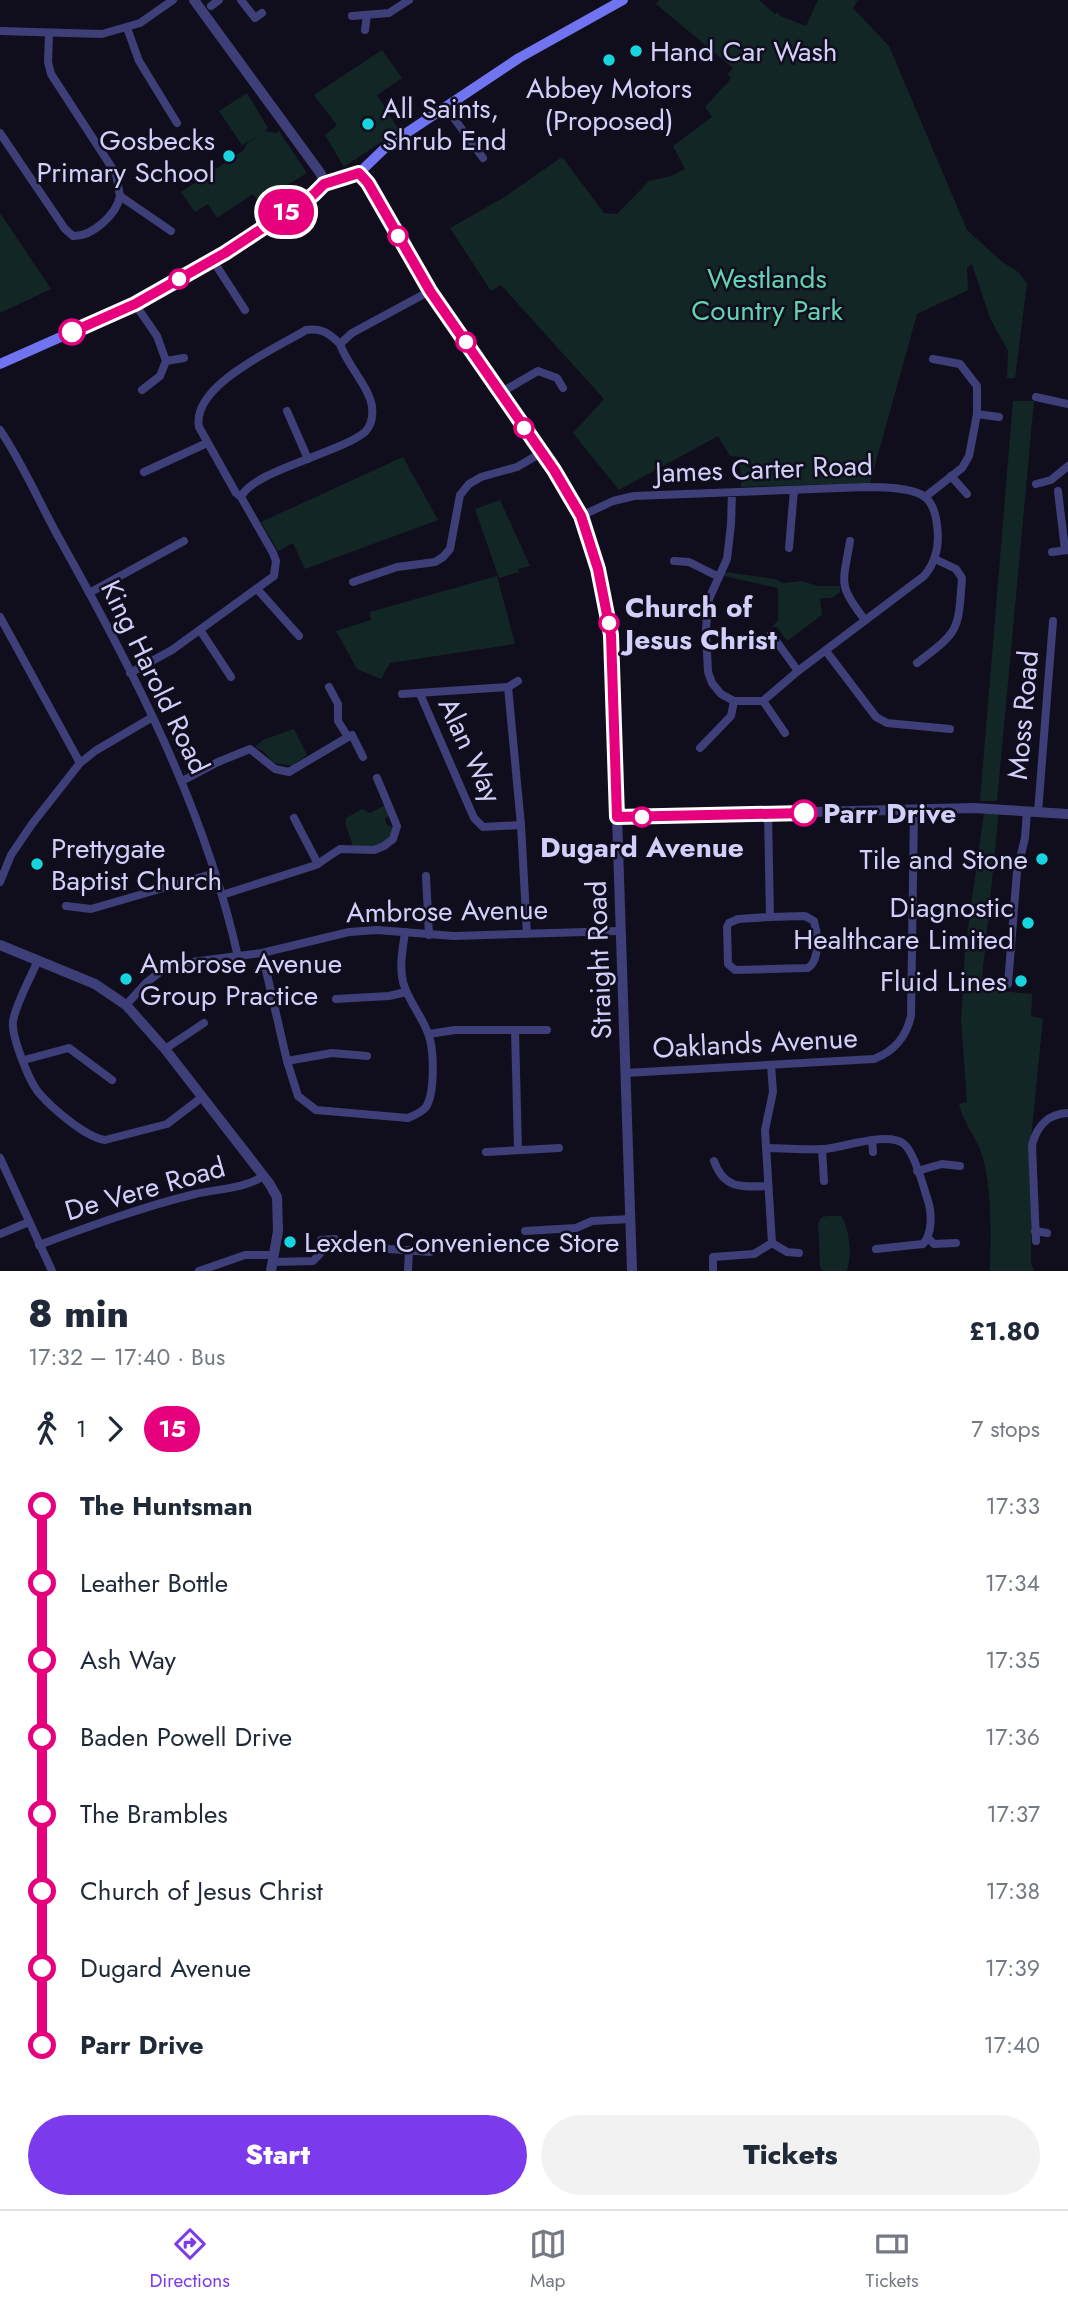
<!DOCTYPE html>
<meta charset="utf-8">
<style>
body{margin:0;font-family:Jost,sans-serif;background:#f2f2f3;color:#1f2937;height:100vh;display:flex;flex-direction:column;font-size:26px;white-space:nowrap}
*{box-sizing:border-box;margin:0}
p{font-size:23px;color:#747a83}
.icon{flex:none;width:38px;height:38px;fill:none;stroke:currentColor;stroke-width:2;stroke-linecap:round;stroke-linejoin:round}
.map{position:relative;height:1271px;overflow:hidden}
.details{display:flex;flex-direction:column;background:#fff;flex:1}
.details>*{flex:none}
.badge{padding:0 14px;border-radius:23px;font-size:24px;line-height:46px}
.map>.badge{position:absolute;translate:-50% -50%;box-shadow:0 0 0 4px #fff}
.legs{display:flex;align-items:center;gap:10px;height:77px;padding:0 28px;font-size:23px}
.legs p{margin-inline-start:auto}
.headline{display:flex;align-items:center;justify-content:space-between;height:119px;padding:0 28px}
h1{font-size:38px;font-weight:800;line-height:52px}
.action{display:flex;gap:14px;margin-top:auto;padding:14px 28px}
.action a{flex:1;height:80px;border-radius:42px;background:#7c3aed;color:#fff;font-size:28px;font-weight:800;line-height:80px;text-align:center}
.action a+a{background:#f2f2f3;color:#1f2937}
ul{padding:0 28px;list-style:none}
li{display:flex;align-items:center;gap:24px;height:77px;font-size:26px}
li i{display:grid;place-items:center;width:10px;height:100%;margin:0 9px;background:currentColor}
li i::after{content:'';width:18px;height:18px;margin:-9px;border:5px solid;border-radius:50%;background:#fff}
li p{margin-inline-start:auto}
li:first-child i{background:linear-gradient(#0000 50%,currentColor 0)}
li:last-child i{background:linear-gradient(currentColor 50%,#0000 0)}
.tabs{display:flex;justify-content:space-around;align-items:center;height:98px;border-top:2px solid #e0e1e3;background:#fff;font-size:19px;color:#747a83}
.tabs a{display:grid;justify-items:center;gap:4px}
.tabs .active{color:#7c3aed}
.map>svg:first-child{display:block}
</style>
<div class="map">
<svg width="1068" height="1271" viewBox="0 0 1068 1271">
<rect width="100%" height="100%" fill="#100e1d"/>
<g fill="#122725">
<path d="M 659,0 L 759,0 L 775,14 L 778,12 L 780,16 L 806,26 L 818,0 L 858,0 L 853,8 L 889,46 L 967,230 L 1001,261 L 1018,272 L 1027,283 L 1015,378 L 1007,378 L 1008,351 L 990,318 L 972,264 L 967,268 L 968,290 L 917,314 L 870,483 L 741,487 L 740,457 L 730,456 L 718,436 L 619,490 L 573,433 L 604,399 L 501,285 L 491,291 L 450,228 L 503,198 L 562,157 L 604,213 L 617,214 L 649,181 L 671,176 L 685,169 L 673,146 L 712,117 L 705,107 L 729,81 L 731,77 L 727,75 L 733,68 L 656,4 Z"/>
<path d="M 382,50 L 402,78 L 377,95 L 399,130 L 344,167 L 325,135 L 335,127 L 336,124 L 314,95 Z"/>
<path d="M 247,93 L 268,128 L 265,131 L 276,133 L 279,131 L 307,173 L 259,202 L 253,194 L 217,218 L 208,204 L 195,212 L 181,192 L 244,150 L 247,143 L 265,132 L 242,145 L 219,111 Z"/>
<path d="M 0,213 L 51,289 L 0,313 Z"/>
<path d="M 1013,401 L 1034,401 L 997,801 L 980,801 Z"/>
<path d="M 403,457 L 438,520 L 305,569 L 293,543 L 278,551 L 261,522 Z"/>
<path d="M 500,500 L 530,566 L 518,569 L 519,572 L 499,578 L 475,509 Z"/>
<path d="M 725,572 L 775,579 L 783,583 L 802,581 L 817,586 L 840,586 L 840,592 L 832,598 L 820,598 L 822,615 L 787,641 L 777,627 L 772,627 L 778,620 L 778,588 L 724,576 Z"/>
<path d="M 497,576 L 515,644 L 390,663 L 381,679 L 357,669 L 336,631 L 371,620 L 370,612 Z"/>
<path d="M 294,729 L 307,755 L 292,766 L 274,763 L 263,751 L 255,747 L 263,740 Z"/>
<path d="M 386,805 L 389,816 L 385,818 L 386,824 L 393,828 L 390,837 L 379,846 L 352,846 C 352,836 344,828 346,818 L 362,809 L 370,813 Z"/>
<path d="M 999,811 L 981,989 L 1032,994 L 1031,1016 L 1043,1019 L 1031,1139 L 1031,1263 L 1034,1271 L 990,1271 C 991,1236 992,1192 983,1158 C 978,1139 963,1123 959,1104 L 967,1102 L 961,1021 L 965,950 L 984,812 Z"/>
<path d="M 828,1216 L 841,1216 C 849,1226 853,1260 846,1271 L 823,1271 L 820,1267 L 818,1223 L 822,1217 Z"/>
</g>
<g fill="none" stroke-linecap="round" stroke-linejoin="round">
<g stroke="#3e3f78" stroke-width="8">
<path d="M 241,0 L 255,18 L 262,13"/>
<path d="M 211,6 L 219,0"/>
<path d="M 352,16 L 389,13 L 409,0"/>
<path d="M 127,28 L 139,61 L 177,123"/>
<path d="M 365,30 L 367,15"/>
<path d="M 0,31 L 102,34 L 140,23 L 173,0"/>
<path d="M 49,34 L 48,62 L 51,74 L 116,174 L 120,196 L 171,231"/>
<path d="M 445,106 L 483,158"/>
<path d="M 0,133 L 65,229 L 73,236 C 92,237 117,214 120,196"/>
<path d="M 212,259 L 245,310"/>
<path d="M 135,304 L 157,336 L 166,361 L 160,376 L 142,390"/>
<path d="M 166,361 L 184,358"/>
<path d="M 500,393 L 538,371 L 557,378 L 563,388"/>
<path d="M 1036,397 L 1068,404"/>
<path d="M 287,411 L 308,459"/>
<path d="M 977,414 L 999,417"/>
<path d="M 0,430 C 23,464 39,502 59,538 C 133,670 205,808 238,957"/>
<path d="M 144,472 L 207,443"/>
<path d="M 951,476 L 967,494"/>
<path d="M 1036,484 L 1051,480 L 1068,466"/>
<path d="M 1058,491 L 1065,550"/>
<path d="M 241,497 L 236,493 L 199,427 C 191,385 277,348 306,330 C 322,328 329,333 340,344"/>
<path d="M 925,497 L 962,468 L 969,456 L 977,414 L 977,386 L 960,364 L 933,359"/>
<path d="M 581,516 L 613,501 L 634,496 L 865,487 C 881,487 912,487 925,497 C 939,508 940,542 935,556 C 933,564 929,570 924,576 L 798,671 L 763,701 L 734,701 L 721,694 L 712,683 L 708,672 L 706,631 L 708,601 L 727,559 L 731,525 L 732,493"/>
<path d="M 850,541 C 843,584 837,584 865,620"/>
<path d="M 789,548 L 794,490"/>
<path d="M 1052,552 L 1068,550"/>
<path d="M 674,561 L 689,562 L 719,577"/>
<path d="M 353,582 L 397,567 L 435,562 L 443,557 L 450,549 L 460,495 L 469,484 L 481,477 L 517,467 L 541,453"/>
<path d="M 258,590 L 299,636"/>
<path d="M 89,593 L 184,541"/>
<path d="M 0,617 L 80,763"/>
<path d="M 200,630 L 231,677"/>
<path d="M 771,634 L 798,671"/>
<path d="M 826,651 L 876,717 L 887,723 L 950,729"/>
<path d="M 917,663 C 960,630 958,632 962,578 L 956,569 L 935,559"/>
<path d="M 130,673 L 172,650 L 274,576 L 276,561 L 273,553 L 241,497 C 252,471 340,453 365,432 C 372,425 373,416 372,407 C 370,388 347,365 340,344 L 352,333 L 430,291"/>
<path d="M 508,687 L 521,825 L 527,934"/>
<path d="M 402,694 L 508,687 L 518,681"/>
<path d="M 420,694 L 474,818 L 483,827 L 521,825"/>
<path d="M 763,701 L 785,733"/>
<path d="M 352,735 L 363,757"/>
<path d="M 700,748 L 731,716 L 734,701"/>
<path d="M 182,781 L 218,762 L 250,749 L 275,769 L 289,772 L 348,737 L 338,721 L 338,704 L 329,687"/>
<path d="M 1038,812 L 1053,621"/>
<path d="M 768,813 L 770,917 L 805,916 L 814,921 C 818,934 820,960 808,968 L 735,970 L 728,964 L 727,927 L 729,923 L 738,919 L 770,917"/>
<path d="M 294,818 L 318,864"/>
<path d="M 426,876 L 429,935"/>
<path d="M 0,882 L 11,855 L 32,824 L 80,763 L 95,751 L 151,718"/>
<path d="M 222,895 L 316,865 L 340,849 L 374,850 L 384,846 L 393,839 L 397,826 L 377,778"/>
<path d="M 66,906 L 91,909 L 215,873"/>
<path d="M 262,953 L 287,1061 L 298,1096 L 316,1110 L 408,1118 C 415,1115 421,1113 426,1107 C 435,1093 434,1051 429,1036 C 423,1017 408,1001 403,982 C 399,965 403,948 405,932"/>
<path d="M 38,960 C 31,977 16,1003 13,1021 C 11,1036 29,1081 39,1093 C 52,1108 85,1137 105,1140 L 167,1124 L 201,1098"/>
<path d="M 1008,984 L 1017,871 L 1025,838 L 1027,811"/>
<path d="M 336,999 L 389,996 L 406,992"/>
<path d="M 126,1005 L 146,983 L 165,968 L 183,963 L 262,953 L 349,932 L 377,930 L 454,936 L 619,931"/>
<path d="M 515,1030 L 518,1150"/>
<path d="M 429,1034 L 455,1030 L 547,1030"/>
<path d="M 165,1049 L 204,1023"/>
<path d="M 24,1060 L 69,1048 L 112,1080"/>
<path d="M 287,1061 L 332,1053 L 367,1056"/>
<path d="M 625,1073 L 874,1059 C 895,1051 906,1037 911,1016 L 914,809"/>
<path d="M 872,1140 L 873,1152"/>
<path d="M 766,1148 C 785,1148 806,1150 825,1149 C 845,1147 888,1131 904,1144 C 914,1152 923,1184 927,1198 C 932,1211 933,1233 923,1244 L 876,1249"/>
<path d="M 822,1149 L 824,1181"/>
<path d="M 486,1152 L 559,1148"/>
<path d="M 0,1158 L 52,1271"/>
<path d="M 714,1161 C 724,1189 741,1187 767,1186"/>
<path d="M 917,1171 L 942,1164 L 960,1166"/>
<path d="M 525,1231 L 576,1228 L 592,1221 L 630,1219"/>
<path d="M 1035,1231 L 1047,1233"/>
<path d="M 0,1234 L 29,1222"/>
<path d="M 928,1238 L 934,1244 L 956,1243"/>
<path d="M 1036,1241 L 1032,1145 C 1037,1126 1047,1114 1068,1113"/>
<path d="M 772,1243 L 787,1252 L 799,1253"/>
<path d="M 39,1245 C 90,1226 142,1207 195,1194 C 216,1189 245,1189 263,1176"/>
<path d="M 389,1249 L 430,1252"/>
<path d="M 273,1262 L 313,1261 L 320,1254 L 321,1240 L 335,1239"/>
<path d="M 199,1271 L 245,1255 L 274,1255"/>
<path d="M 408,1271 L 409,1250"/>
<path d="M 713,1271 L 713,1257 L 754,1254 L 772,1243 L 765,1130 L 773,1092 L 771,1065"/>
</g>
<g stroke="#3e3f78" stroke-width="10">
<path d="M 194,0 L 321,174 L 324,184"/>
<path d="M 359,173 L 368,183 L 430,291 L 554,470 L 581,516 L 598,569 L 611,635 L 632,1271"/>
<path d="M 617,817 L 974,808 L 1068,814"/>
<path d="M 0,945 L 95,984 L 126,1005 L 165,1049 L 269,1183 L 277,1197 L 278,1231 L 271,1271"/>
</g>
<path stroke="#7174f0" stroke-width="10" d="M 0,364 L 135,304 L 225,253 L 313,195 L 324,184 L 359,173 L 387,146 L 519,58 L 623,0"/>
</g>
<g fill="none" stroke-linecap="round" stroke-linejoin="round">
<defs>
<path id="line-1" d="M 72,332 L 135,304 L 225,253 L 313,195 L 324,184 L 359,173 L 368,183 L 430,291 L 554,470 L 581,516 L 598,569 L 611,635 L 617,817 L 804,813"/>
</defs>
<use href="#line-1" stroke="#fff" stroke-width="16"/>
<use href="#line-1" stroke="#e6007e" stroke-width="10"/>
</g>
<g fill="#18d4de" stroke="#100e1d" stroke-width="2.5">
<circle cx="636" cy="51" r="7"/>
<circle cx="609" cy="60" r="7"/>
<circle cx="368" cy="124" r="7"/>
<circle cx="229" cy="156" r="7"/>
<circle cx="1042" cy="859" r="7"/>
<circle cx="37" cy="864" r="7"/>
<circle cx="1028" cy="923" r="7"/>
<circle cx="126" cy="979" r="7"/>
<circle cx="1021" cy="981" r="7"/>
<circle cx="290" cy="1242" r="7"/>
</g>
<g fill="#fff" stroke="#e6007e" stroke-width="3.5">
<circle cx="398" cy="236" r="9"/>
<circle cx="179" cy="279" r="9"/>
<circle cx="72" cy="332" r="12"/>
<circle cx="466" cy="342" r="9"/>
<circle cx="524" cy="428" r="9"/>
<circle cx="609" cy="623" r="9"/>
<circle cx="804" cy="813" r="12"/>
<circle cx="642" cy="817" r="9"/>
</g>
<g text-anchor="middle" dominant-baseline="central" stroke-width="5" stroke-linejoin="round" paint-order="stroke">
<g font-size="28" fill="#d2d0fa" stroke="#100e1d" text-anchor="start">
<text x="650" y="51">Hand Car Wash</text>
<text x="609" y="88" text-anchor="middle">Abbey Motors<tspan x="609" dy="32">(Proposed)</tspan></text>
<text x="382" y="108">All Saints,<tspan x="382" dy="32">Shrub End</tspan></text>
<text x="215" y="140" text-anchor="end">Gosbecks<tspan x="215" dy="32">Primary School</tspan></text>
<text x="51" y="848">Prettygate<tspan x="51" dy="32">Baptist Church</tspan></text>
<text x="1028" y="859" text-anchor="end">Tile and Stone</text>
<text x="1014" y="907" text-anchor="end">Diagnostic<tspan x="1014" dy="32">Healthcare Limited</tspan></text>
<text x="140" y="963">Ambrose Avenue<tspan x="140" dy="32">Group Practice</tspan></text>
<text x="1007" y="981" text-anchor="end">Fluid Lines</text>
<text x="304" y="1242">Lexden Convenience Store</text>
</g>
<g font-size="28" fill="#64d1b0" stroke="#100e1d">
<text x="767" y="278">Westlands<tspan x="767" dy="32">Country Park</tspan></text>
</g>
<g font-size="28" fill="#d2d0fa" stroke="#100e1d">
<text transform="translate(764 469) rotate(-2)">James Carter Road</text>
<text transform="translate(155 677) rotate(64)">King Harold Road</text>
<text transform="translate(1023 715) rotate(-85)">Moss Road</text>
<text transform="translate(470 750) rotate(65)">Alan Way</text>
<text transform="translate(447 911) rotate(-1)">Ambrose Avenue</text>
<text transform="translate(599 960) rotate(-92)">Straight Road</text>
<text transform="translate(755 1043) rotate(-3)">Oaklands Avenue</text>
<text transform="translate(145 1189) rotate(-16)">De Vere Road</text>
</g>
<g font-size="28" font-weight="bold" fill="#d2d0fa" stroke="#100e1d" text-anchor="start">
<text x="625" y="607">Church of<tspan x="625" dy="32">Jesus Christ</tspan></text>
<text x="823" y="813">Parr Drive</text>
<text x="642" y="847" text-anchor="middle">Dugard Avenue</text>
</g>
</g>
</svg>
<b class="badge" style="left:286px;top:212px;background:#e6007e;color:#fff">15</b>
</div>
<section class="details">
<div class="headline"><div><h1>8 min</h1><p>17:32 – 17:40 · Bus</p></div><b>£1.80</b></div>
<div class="legs"><svg class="icon" aria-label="walk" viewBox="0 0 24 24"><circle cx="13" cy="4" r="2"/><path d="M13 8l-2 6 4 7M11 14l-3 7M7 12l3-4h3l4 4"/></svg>1<svg class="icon" aria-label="forward" viewBox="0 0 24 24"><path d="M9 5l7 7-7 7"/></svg><b class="badge" style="background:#e6007e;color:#fff">15</b><p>7 stops</p></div>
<ul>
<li><i style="color:#e6007e"></i><b>The Huntsman</b><p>17:33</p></li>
<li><i style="color:#e6007e"></i><span>Leather Bottle</span><p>17:34</p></li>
<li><i style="color:#e6007e"></i><span>Ash Way</span><p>17:35</p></li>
<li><i style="color:#e6007e"></i><span>Baden Powell Drive</span><p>17:36</p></li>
<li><i style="color:#e6007e"></i><span>The Brambles</span><p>17:37</p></li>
<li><i style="color:#e6007e"></i><span>Church of Jesus Christ</span><p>17:38</p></li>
<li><i style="color:#e6007e"></i><span>Dugard Avenue</span><p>17:39</p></li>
<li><i style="color:#e6007e"></i><b>Parr Drive</b><p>17:40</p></li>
</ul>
<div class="action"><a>Start</a><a>Tickets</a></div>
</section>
<nav class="tabs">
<a class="active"><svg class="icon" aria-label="directions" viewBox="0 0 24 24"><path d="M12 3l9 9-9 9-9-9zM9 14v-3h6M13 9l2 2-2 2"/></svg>Directions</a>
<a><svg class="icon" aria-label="map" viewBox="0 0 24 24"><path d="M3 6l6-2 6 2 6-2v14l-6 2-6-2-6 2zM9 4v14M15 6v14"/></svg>Map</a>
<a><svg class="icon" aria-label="tickets" viewBox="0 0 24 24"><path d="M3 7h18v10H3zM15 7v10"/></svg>Tickets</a>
</nav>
